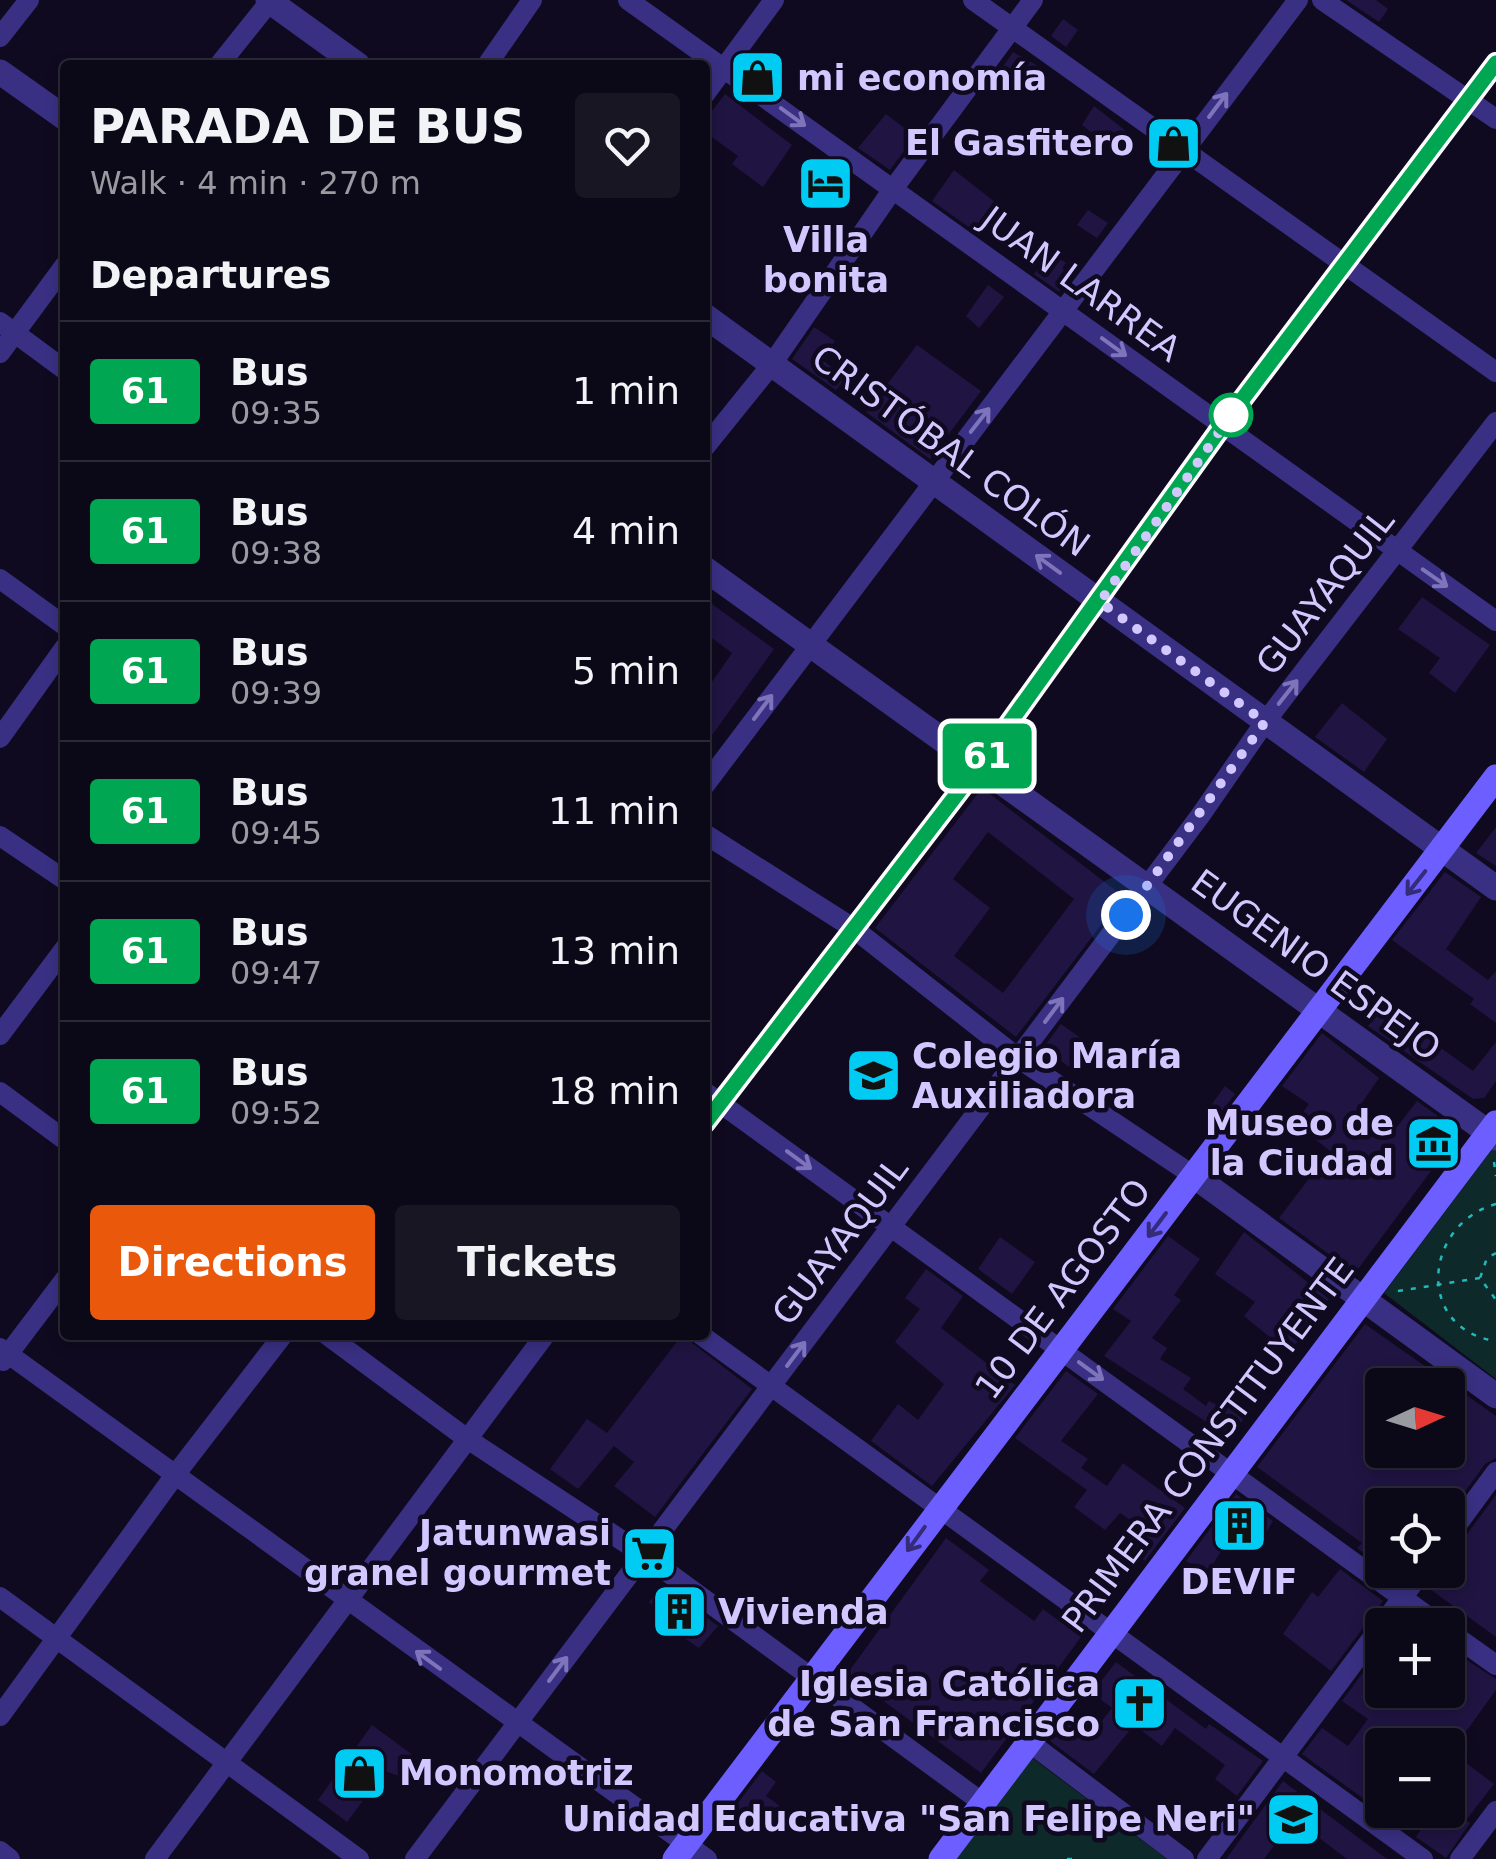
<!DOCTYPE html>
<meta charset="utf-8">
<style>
body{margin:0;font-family:"DejaVu Sans",sans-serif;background:#191624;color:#f1f3f6;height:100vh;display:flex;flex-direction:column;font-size:38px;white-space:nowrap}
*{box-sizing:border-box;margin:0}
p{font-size:32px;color:#9a9aa1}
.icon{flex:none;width:55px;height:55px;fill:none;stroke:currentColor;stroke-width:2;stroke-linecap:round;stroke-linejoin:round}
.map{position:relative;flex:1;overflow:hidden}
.details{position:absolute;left:60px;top:60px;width:650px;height:1280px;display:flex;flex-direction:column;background:#0b0817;border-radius:10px;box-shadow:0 5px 15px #0003,0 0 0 2px #2b2936}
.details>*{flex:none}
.badge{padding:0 20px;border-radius:8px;font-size:35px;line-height:65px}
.needle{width:65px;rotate:86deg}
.controls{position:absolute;left:1365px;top:1368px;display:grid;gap:20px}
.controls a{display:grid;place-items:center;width:100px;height:100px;border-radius:10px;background:#0b0817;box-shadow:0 5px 15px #0003,0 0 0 2px #2b2936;font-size:50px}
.you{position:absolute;width:50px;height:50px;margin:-25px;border:8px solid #fff;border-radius:50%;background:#1a73e8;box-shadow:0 0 0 15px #1a73e833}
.map>.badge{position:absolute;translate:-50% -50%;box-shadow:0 0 0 5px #fff}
h2{padding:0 30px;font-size:38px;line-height:90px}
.round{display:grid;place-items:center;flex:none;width:105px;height:105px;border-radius:10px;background:#191624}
.summary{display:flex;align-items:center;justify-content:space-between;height:170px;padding:0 30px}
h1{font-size:48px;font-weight:700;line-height:75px}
.button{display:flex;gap:20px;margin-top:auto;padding:20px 30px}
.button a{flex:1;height:115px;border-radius:10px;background:#ea580c;color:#fff;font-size:40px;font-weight:700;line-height:115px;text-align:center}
.button a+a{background:#191624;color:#f1f3f6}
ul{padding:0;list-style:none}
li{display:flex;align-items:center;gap:30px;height:140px;padding:0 30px;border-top:2px solid #2b2936}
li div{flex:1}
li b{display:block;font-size:38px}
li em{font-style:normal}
li .badge{min-width:110px;font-weight:700;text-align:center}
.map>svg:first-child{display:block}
</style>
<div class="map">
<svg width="1496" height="1859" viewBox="0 0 1496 1859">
<rect width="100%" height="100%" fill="#0f0a1f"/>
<g fill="#0d2929">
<path d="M 1493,1148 L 1496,1151 L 1496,1379 L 1384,1293 Z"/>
<path d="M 1031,1757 L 1167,1859 L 954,1859 Z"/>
</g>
<g fill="#201442" fill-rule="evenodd">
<path d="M 1346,0 L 1376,0 L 1388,9 L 1379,22 Z"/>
<path d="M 1063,19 L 1078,30 L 1066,47 L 1051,36 Z"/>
<path d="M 1013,52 L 1040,67 L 1024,89 L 1000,71 Z"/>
<path d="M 725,94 L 792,145 L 763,187 L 732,164 L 738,156 L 705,132 L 705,120 Z"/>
<path d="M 1094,106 L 1126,131 L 1112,148 L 1082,125 Z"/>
<path d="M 886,114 L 915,136 L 890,170 L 858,148 Z"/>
<path d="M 954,170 L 1000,206 L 980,235 L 932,201 Z"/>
<path d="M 1088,210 L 1108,223 L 1097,238 L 1077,225 Z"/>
<path d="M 1051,253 L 1066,263 L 1062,268 L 1071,276 L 1059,292 L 1034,274 Z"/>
<path d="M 988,285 L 1004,297 L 979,328 L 966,316 Z"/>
<path d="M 814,327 L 835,341 L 821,359 L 846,378 L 836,390 L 792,359 Z"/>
<path d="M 917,345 L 981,391 L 930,459 L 866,412 Z"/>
<path d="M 1422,597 L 1490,645 L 1455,693 L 1429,673 L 1440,658 L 1398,629 Z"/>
<path d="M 705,599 L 774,649 L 705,745 L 705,692 L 732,653 L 705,633 Z"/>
<path d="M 1342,703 L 1387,739 L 1364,772 L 1315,737 Z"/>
<path d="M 982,788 L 1123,896 L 1016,1037 L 875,928 ZM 988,832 L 1074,899 L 1003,993 L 954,956 L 990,908 L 953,879 Z"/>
<path d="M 1496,827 L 1496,866 L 1476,853 Z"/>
<path d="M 1445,872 L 1481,897 L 1446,949 L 1488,980 L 1496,971 L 1496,1023 L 1470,1004 L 1474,999 L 1392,940 Z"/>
<path d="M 1384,1007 L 1473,1071 L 1496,1042 L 1496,1081 L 1484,1098 L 1473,1099 L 1368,1026 Z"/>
<path d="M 1061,1024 L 1089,1044 L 1072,1069 L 1043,1048 Z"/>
<path d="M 1322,1033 L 1379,1078 L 1353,1116 L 1387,1140 L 1417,1101 L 1460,1132 L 1355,1273 L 1279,1218 L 1330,1151 L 1295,1123 L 1309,1104 L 1282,1086 Z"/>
<path d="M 1225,1086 L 1235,1094 L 1217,1118 L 1207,1111 Z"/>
<path d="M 1244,1232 L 1329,1299 L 1289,1353 L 1244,1316 L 1255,1302 L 1215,1274 Z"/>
<path d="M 1168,1236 L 1200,1259 L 1174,1295 L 1181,1300 L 1152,1338 L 1167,1348 L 1160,1359 L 1191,1378 L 1183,1389 L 1206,1406 L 1209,1401 L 1219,1406 L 1230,1398 L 1251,1409 L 1230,1437 L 1104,1356 L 1131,1321 L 1113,1309 Z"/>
<path d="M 1000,1237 L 1035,1262 L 1012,1294 L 978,1269 Z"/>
<path d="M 926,1269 L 963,1296 L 941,1328 L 1015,1385 L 932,1486 L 871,1441 L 898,1404 L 918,1420 L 944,1384 L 895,1342 L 920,1309 L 905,1298 Z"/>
<path d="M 1365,1324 L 1496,1416 L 1496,1458 L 1485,1464 L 1448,1515 L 1448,1505 L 1382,1505 L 1382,1566 L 1357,1548 L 1362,1543 L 1257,1467 ZM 1382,1385 L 1448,1385 L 1448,1450 L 1382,1450 Z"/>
<path d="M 682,1335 L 752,1389 L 655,1517 L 614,1486 L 634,1462 L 614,1446 L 578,1489 L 550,1469 L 587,1419 L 607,1433 Z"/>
<path d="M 1066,1371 L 1098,1394 L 1061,1441 L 1088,1459 L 1081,1468 L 1107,1486 L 1123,1463 L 1185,1508 L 1145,1561 L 1128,1548 L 1142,1528 L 1120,1513 L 1105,1530 L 1074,1507 L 1087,1490 L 1015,1438 Z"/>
<path d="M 1236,1494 L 1273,1521 L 1257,1548 L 1231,1536 L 1206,1575 L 1186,1561 Z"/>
<path d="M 1496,1495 L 1496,1637 L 1427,1587 L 1437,1570 L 1448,1570 L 1448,1551 L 1459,1545 Z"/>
<path d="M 946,1538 L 989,1570 L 980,1581 L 1034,1621 L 1043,1609 L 1081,1637 L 981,1773 L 847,1674 Z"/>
<path d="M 1340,1569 L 1383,1601 L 1331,1671 L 1283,1634 L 1312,1592 L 1318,1597 Z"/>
<path d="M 662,1586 L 718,1626 L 699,1648 L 670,1628 L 672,1622 L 649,1602 Z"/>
<path d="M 1382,1647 L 1382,1690 L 1448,1690 L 1448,1648 L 1496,1679 L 1496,1690 L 1454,1748 L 1422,1728 L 1410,1745 L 1382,1745 L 1382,1782 L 1368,1802 L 1302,1754 L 1322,1728 L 1348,1746 L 1368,1719 L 1342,1701 Z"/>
<path d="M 1116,1662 L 1206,1729 L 1209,1724 L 1263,1761 L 1237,1796 L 1215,1779 L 1225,1765 L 1175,1728 L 1162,1746 L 1134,1725 L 1094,1774 L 1050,1741 L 1072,1713 L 1094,1731 L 1112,1708 L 1092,1693 Z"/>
<path d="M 372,1725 L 414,1756 L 399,1776 L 385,1771 L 347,1822 L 318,1800 Z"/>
<path d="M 1453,1753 L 1494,1784 L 1466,1820 L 1470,1823 L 1446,1858 L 1416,1837 L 1428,1818 L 1439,1827 L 1459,1801 L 1448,1793 L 1452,1782 L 1448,1779 L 1448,1760 Z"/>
<path d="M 762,1771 L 776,1782 L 766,1796 L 784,1809 L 769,1829 L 751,1815 L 743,1826 L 729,1815 Z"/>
<path d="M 1283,1781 L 1308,1800 L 1387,1859 L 1347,1859 L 1294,1819 L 1264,1859 L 1226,1859 Z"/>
</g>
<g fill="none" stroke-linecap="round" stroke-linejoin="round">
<g stroke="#21b9ba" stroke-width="2.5" stroke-dasharray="5 8" stroke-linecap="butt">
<path d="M 1494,1162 L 1496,1176"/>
<path d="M 1496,1204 C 1422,1225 1416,1330 1496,1341"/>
<path d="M 1496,1253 L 1487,1258 L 1480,1278 L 1496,1300"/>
<path d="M 1398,1291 L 1480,1278"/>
<path d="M 1067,1859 L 1080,1859"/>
</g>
<g stroke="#393083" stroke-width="20">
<path d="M 628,0 L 1496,621"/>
<path d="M 973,0 L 1496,372"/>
<path d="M 1322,0 L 1496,119"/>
<path d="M 0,37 L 29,0"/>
<path d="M 219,65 L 271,0"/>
<path d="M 487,65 L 532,0"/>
<path d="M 705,94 L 774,0"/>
<path d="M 0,322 L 65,370"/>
<path d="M 0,353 L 65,265"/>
<path d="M 705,447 L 772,364 L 893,189 L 1033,0"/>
<path d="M 0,579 L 65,626"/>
<path d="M 0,738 L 65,647"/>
<path d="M 705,785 L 1298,0"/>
<path d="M 705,834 L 853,928 L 1018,1058 L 1194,1176"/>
<path d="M 0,836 L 65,880"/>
<path d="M 0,1035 L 65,948"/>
<path d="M 0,1092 L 65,1140"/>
<path d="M 705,1092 L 1440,1625"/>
<path d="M 705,1123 L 980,764 L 1223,425 L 1496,63"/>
<path d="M 327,1335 L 466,1438 L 644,1555 L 983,1803"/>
<path d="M 701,1335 L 1423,1859"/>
<path d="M 0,1348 L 707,1859"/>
<path d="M 3,1361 L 65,1279"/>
<path d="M 1448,1537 L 1496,1472"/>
<path d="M 0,1597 L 359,1859"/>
<path d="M 1448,1631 L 1496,1665"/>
<path d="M 0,1716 L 175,1475 L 283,1335"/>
<path d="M 1029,1742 L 1184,1859"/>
<path d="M 0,1851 L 10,1859"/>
<path d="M 155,1859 L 545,1335"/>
<path d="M 415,1859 L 1200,816 L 1265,722 L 1496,422"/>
<path d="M 1207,1859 L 1423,1570"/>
<path d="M 1460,1859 L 1496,1811"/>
</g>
<g stroke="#393083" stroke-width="25">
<path d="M 268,0 L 358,65"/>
<path d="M 0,72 L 65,118"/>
<path d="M 705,316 L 1496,888"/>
<path d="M 705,569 L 1496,1138"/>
<path d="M 1194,1176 L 1496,1396"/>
</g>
<g stroke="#6d5fff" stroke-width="25">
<path d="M 675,1859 L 1496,777"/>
<path d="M 941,1859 L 1496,1123"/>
</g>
</g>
<defs><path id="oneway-shaft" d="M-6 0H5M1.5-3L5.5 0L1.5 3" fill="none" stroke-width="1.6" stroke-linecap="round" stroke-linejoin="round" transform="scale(2.5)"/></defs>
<g stroke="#7e74bb">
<use href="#oneway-shaft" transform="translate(1218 105) rotate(-53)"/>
<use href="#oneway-shaft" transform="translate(793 117) rotate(36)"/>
<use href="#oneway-shaft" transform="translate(1114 347) rotate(36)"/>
<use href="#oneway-shaft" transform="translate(980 420) rotate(-52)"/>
<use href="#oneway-shaft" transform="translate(1048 564) rotate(-144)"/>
<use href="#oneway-shaft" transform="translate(1435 578) rotate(35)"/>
<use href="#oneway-shaft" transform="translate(1288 692) rotate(-52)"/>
<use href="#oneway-shaft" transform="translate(763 707) rotate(-53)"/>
<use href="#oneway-shaft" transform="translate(1054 1010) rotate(-53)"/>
<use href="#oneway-shaft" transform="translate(799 1160) rotate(36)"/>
<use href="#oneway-shaft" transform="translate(796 1354) rotate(-53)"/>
<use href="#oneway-shaft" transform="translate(1091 1371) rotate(36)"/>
<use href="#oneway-shaft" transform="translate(428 1660) rotate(-144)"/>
<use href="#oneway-shaft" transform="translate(558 1669) rotate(-53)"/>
</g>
<g stroke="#352c79">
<use href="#oneway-shaft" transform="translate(1416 883) rotate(128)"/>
<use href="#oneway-shaft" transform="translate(1157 1225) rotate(127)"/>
<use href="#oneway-shaft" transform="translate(916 1539) rotate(126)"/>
</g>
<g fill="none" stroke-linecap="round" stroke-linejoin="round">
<defs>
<path id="line" d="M 705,1123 L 980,764 L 1223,425 L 1496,63"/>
</defs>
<use href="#line" stroke="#fff" stroke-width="22"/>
<use href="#line" stroke="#00a651" stroke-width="15"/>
<path stroke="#d2c8ff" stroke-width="10" stroke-dasharray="0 18" d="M 1126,915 L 1265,722 L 1100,602 L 1231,415"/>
</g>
<defs>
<symbol id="shop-square" viewBox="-11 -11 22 22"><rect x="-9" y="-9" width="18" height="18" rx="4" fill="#00cbf3" stroke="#0f0a1f"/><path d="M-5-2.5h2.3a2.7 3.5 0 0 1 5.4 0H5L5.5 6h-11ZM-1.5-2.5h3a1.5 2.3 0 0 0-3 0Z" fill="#111"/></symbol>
<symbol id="hotel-square" viewBox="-11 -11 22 22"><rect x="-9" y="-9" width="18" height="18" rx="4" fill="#00cbf3" stroke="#0f0a1f"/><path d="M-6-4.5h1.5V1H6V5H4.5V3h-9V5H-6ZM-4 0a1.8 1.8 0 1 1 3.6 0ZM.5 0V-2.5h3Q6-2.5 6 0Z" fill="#111"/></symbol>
<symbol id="university-square" viewBox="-11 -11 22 22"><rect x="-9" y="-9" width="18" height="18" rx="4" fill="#00cbf3" stroke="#0f0a1f"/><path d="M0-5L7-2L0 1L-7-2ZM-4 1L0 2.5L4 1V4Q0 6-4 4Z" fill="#111"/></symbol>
<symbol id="museum-square" viewBox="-11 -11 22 22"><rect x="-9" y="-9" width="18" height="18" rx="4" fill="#00cbf3" stroke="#0f0a1f"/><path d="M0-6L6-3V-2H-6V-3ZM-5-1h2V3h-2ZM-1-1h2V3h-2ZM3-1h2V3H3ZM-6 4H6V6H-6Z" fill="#111"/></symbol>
<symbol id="building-square" viewBox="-11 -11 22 22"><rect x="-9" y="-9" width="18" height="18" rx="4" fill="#00cbf3" stroke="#0f0a1f"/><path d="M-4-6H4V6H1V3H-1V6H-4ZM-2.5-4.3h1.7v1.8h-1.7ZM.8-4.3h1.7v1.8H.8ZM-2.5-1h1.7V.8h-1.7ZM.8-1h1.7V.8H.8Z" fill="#111"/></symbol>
<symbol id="supermarket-square" viewBox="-11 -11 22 22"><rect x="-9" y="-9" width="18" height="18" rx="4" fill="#00cbf3" stroke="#0f0a1f"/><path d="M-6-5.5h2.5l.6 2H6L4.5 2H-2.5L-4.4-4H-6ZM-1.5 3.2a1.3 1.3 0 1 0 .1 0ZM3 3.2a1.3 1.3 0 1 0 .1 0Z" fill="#111"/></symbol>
<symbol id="church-square" viewBox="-11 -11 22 22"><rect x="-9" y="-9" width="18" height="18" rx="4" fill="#00cbf3" stroke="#0f0a1f"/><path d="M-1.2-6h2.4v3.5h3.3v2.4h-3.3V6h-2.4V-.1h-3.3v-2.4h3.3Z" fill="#111"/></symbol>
</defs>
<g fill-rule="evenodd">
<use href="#shop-square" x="726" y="46" width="63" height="63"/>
<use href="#shop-square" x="1142" y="112" width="63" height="63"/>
<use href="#hotel-square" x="794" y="152" width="63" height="63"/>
<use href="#university-square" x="842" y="1044" width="63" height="63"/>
<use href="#museum-square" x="1402" y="1112" width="63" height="63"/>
<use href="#building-square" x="1208" y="1494" width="63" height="63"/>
<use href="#supermarket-square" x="618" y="1522" width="63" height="63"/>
<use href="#building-square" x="648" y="1580" width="63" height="63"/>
<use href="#church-square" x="1108" y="1672" width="63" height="63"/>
<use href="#shop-square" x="328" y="1742" width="63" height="63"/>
<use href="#university-square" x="1262" y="1788" width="63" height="63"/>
</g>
<circle fill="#fff" stroke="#00a651" stroke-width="5" cx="1231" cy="415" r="20"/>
<g text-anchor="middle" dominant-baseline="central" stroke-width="9" stroke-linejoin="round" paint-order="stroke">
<g font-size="35" font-weight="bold" fill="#d2c8ff" stroke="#0f0a1f" text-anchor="end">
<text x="797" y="78" text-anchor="start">mi economía</text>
<text x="1134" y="143">El Gasfitero</text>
<text x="826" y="240" text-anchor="middle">Villa<tspan x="826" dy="40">bonita</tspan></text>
<text x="912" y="1056" text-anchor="start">Colegio María<tspan x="912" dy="40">Auxiliadora</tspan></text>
<text x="1394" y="1123">Museo de<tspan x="1394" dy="40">la Ciudad</tspan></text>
<text x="611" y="1533">Jatunwasi<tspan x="611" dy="40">granel gourmet</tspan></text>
<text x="1239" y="1582" text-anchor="middle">DEVIF</text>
<text x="718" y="1612" text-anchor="start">Vivienda</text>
<text x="1100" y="1684">Iglesia Católica<tspan x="1100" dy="40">de San Francisco</tspan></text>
<text x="399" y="1773" text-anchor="start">Monomotriz</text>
<text x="1255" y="1819">Unidad Educativa "San Felipe Neri"</text>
</g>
<g font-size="35" fill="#d2c8ff" stroke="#0f0a1f">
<text transform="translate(1081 284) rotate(36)">JUAN LARREA</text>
<text transform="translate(951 451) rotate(36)">CRISTÓBAL COLÓN</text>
<text transform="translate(1325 592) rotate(-52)">GUAYAQUIL</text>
<text transform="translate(1316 965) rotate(36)">EUGENIO ESPEJO</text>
<text transform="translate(840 1241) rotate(-53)">GUAYAQUIL</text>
<text transform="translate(1063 1289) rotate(-53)">10 DE AGOSTO</text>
<text transform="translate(1208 1445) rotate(-53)">PRIMERA CONSTITUYENTE</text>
</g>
</g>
</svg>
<div class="controls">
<a><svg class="needle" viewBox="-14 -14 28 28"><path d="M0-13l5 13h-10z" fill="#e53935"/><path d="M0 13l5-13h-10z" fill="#9a9aa1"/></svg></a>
<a><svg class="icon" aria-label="locate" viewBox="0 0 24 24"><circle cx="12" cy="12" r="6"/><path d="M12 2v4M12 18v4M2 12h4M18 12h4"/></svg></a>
<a>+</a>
<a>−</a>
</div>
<div class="you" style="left:1126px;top:915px"></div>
<b class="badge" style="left:987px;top:756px;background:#00a651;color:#fff">61</b>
<section class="details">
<div class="summary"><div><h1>PARADA DE BUS</h1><p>Walk · 4 min · 270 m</p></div><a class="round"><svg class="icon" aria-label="heart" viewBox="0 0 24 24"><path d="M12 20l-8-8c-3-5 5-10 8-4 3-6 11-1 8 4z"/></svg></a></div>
<h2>Departures</h2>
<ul>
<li><span class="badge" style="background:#00a651;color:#fff">61</span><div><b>Bus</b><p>09:35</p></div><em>1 min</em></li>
<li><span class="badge" style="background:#00a651;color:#fff">61</span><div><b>Bus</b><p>09:38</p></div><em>4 min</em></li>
<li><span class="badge" style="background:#00a651;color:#fff">61</span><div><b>Bus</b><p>09:39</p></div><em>5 min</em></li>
<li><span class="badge" style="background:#00a651;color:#fff">61</span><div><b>Bus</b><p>09:45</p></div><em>11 min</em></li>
<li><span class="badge" style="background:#00a651;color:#fff">61</span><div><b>Bus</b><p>09:47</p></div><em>13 min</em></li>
<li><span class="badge" style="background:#00a651;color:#fff">61</span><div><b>Bus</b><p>09:52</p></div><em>18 min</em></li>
</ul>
<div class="button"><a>Directions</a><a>Tickets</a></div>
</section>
</div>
